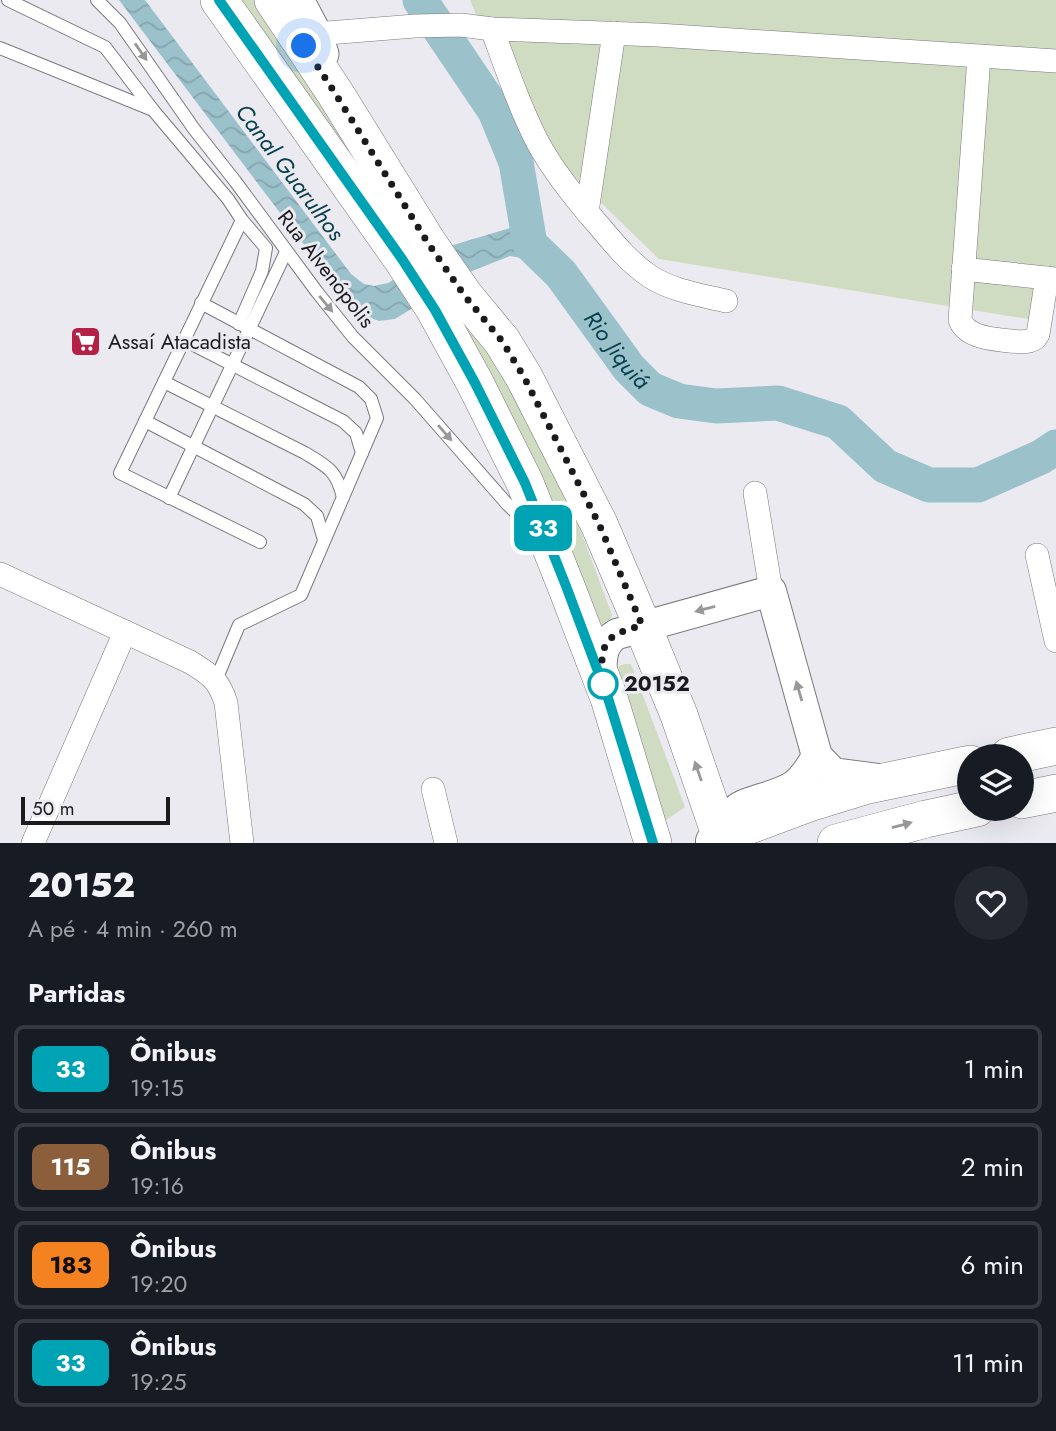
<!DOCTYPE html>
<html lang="pt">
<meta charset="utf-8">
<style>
body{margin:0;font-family:Jost,sans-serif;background:#242831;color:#f1f3f6;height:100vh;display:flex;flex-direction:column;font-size:26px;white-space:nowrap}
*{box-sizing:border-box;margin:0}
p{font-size:23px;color:#9ea1a6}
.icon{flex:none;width:38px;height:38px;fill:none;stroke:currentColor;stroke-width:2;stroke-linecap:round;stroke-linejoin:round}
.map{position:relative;height:843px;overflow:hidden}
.drawer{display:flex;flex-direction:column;background:#171b24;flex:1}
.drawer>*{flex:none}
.badge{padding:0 14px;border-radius:10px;font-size:24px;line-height:46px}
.buttons{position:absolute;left:957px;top:744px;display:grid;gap:14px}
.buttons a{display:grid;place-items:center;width:77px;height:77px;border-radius:50%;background:#171b24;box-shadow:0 7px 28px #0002;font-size:35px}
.scale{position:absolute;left:21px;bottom:18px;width:149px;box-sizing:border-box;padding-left:7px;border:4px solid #1b1b1d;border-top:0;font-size:19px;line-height:24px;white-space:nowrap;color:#1b1b1d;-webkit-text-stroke:5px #ebeaf1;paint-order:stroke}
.you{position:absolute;width:35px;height:35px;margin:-18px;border:5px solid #fff;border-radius:50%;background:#1a73e8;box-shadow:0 0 0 10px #1a73e833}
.map>.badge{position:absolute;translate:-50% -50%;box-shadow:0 0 0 4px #fff}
h2{padding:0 28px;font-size:26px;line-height:63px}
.round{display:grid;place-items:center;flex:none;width:74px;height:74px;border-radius:37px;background:#242831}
.overview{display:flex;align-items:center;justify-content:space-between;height:119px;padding:0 28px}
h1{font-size:33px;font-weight:800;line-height:52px}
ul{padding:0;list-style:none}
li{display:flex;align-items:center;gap:21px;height:88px;margin:0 14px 10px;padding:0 14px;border:4px solid #363941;border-radius:10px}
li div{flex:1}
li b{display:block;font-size:26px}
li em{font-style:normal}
li .badge{min-width:77px;font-weight:700;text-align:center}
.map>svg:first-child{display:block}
</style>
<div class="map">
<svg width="1056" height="843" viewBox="0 0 1056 843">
<defs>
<pattern id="water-waves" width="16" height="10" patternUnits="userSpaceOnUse" patternTransform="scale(1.75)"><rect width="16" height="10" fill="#9bc1cb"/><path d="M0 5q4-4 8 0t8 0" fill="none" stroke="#85a5ae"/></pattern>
</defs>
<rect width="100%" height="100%" fill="#ebeaf1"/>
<g fill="#cfdcc1">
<path d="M 234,0 L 263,0 L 488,335 L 571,505 L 612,615 C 609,624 607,626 597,628 L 542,490 Z"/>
<path d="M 470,0 L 1056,0 L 1056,289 L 1040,321 L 659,259 L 556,159 L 490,48 Z"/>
<path d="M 625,664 L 631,664 L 685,807 L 659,825 L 614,674 L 619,666 Z"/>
</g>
<path fill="url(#water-waves)" d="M 119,0 L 145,0 L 351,274 L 364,284 L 374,286 L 388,283 L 450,246 L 520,225 L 530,244 L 534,260 L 510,256 L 472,271 L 395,319 L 379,321 L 355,312 Z"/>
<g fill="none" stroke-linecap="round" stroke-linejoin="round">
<path stroke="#9bc1cb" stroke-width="35" id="s1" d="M 420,0 L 495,111 L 516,162 L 530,244 L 561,274 L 629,368 L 650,389 L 679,401 L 716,406 L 778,403 L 838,422 L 885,466 L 929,485 L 978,485 L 1041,457 L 1056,447"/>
<defs>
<g id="service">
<path d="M 8,0 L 105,47 L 153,110 L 228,199 L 242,220 L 266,248 L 262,271 L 239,324"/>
<path d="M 97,0 L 120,23 L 194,129 L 235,181 L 317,292 L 353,337 L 415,399 L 508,505 L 530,526"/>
<path d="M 0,48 L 153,110"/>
<path d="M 242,220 L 120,473 L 260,542"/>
<path d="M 201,303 L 359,387 L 371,399 L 377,418 L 301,595 L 239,625 L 216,680"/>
<path d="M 184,340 L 343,421 L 356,433 L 362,453"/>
<path d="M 164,382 L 305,453 C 328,467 336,470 343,497"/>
<path d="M 145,421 L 304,504 L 317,516 L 324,540"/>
<path d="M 169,498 L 286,252"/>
</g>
<g id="minor">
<path d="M 492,29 C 506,67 519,106 538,143 C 555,174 578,202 601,228 C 616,246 631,264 651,277 C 673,291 701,295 726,301"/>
<path d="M 315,34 L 415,26 L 461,25 L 492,29 L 658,35 L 1056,61"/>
<path d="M 979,57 L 960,320 C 963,328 969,332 977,335 C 986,339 1020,343 1029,341 C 1035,339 1035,339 1038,334 L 1047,278"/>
<path d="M 587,212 L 614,33"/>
<path d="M 963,269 L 1056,279"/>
<path d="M 755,493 L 771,591"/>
<path d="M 1037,555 L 1056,641"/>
<path d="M 0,574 L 190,662 C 210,674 219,680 226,703 L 242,843"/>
<path d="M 433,789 L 446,843"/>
<path d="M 33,843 L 125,632"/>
</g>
<g id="tertiary">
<path d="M 601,678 C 602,660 600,644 617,634 L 771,591 L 817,756 L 833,773 L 879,779"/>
<path d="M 711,841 C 714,839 718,838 720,836 C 726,829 727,819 734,812 C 740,805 749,803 758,800 C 792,789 799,788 817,756"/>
</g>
<path id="secondary" d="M 297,0 L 315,34 L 322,54"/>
<g id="primary">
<path d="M 219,0 L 402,259 L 435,310 L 475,383 L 525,483 L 566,586 L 609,698 L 653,843"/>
<path d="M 273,0 L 335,93 L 428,243 L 464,295 L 502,341 L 524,377 L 599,524 L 642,625 L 679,715 L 723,843"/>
<path d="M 1009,756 L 1056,746"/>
<path d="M 1022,800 L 1056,793"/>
<path d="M 720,836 L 812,802 L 864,786 L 970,764"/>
<path d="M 836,843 L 926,819 L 977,808"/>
</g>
</defs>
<use href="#service" stroke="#79787e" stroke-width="14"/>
<use href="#minor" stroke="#79787e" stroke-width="24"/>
<use href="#tertiary" stroke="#79787e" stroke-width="32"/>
<use href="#secondary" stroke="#79787e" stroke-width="35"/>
<use href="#primary" stroke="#79787e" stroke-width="38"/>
<use href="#service" stroke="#fff" stroke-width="12"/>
<use href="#minor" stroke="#fff" stroke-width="23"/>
<use href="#tertiary" stroke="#fff" stroke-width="30"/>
<use href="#secondary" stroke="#fff" stroke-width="33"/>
<use href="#primary" stroke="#fff" stroke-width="37"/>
</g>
<defs><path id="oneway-solid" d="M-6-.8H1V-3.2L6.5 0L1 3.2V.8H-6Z" transform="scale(1.75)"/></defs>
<g fill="#989899">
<use href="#oneway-solid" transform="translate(141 52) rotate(55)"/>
<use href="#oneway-solid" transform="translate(326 304) rotate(50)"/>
<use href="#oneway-solid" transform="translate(445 433) rotate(49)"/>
<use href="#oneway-solid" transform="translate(705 609) rotate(165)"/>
<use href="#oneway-solid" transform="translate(799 691) rotate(-106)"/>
<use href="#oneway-solid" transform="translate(698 771) rotate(-109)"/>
<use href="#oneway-solid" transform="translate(902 825) rotate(-15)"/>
</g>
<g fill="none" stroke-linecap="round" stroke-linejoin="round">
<defs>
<path id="line" d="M 219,0 L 402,259 L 435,310 L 475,383 L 525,483 L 566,586 L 608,698 L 653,843"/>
</defs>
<use href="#line" stroke="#fff" stroke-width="16"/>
<use href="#line" stroke="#00a3b4" stroke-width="10"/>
<path stroke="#1b1b1d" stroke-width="7" stroke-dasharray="0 12.6" d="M 304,46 L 335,93 L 428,243 L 464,295 L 502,341 L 524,377 L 599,524 L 642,625 C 621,632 603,634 602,661 C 601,669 600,676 603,684"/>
</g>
<defs>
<symbol id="supermarket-square" viewBox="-11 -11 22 22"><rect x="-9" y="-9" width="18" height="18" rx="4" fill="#b32147" stroke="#ebeaf1"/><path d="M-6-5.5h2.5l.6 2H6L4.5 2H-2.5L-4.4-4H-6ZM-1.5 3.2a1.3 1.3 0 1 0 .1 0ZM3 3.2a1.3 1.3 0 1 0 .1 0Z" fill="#fff"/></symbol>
</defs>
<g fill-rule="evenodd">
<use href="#supermarket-square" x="68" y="324" width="35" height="35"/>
</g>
<circle fill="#fff" stroke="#00a3b4" stroke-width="3.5" cx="603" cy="684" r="14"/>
<g text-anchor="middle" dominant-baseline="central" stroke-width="6" stroke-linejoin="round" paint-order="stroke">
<g font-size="21" fill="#1b1b1d" stroke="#ebeaf1">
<text transform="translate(326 269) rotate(52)">Rua Alvenópolis</text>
</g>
<g font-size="21" fill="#1b1b1d" stroke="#ebeaf1" text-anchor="start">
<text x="108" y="342">Assaí Atacadista</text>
</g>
<g font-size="21" font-weight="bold" fill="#1b1b1d" stroke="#ebeaf1" text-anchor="start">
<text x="624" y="684">20152</text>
</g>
<g font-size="23" font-style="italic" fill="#07404c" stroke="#ebeaf1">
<text transform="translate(290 172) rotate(53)">Canal Guarulhos</text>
<text stroke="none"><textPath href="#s1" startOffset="410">Rio Jiquiá</textPath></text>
</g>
</g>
</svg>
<div class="buttons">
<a><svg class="icon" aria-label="layers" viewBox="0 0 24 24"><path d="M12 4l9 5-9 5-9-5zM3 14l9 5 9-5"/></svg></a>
</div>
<div class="scale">50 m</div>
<div class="you" style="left:304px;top:46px"></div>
<b class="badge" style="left:543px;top:528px;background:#00a3b4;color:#fff">33</b>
</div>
<section class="drawer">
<div class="overview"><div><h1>20152</h1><p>A pé · 4 min · 260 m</p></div><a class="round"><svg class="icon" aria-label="heart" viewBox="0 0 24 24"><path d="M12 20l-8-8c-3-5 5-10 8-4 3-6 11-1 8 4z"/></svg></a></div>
<h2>Partidas</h2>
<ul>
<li><span class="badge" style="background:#00a3b4;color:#fff">33</span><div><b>Ônibus</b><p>19:15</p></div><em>1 min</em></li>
<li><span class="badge" style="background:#8b5e3c;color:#fff">115</span><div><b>Ônibus</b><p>19:16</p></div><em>2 min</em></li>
<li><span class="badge" style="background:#f58220;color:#111">183</span><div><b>Ônibus</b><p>19:20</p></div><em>6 min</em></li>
<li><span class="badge" style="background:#00a3b4;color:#fff">33</span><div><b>Ônibus</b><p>19:25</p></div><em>11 min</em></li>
</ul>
</section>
